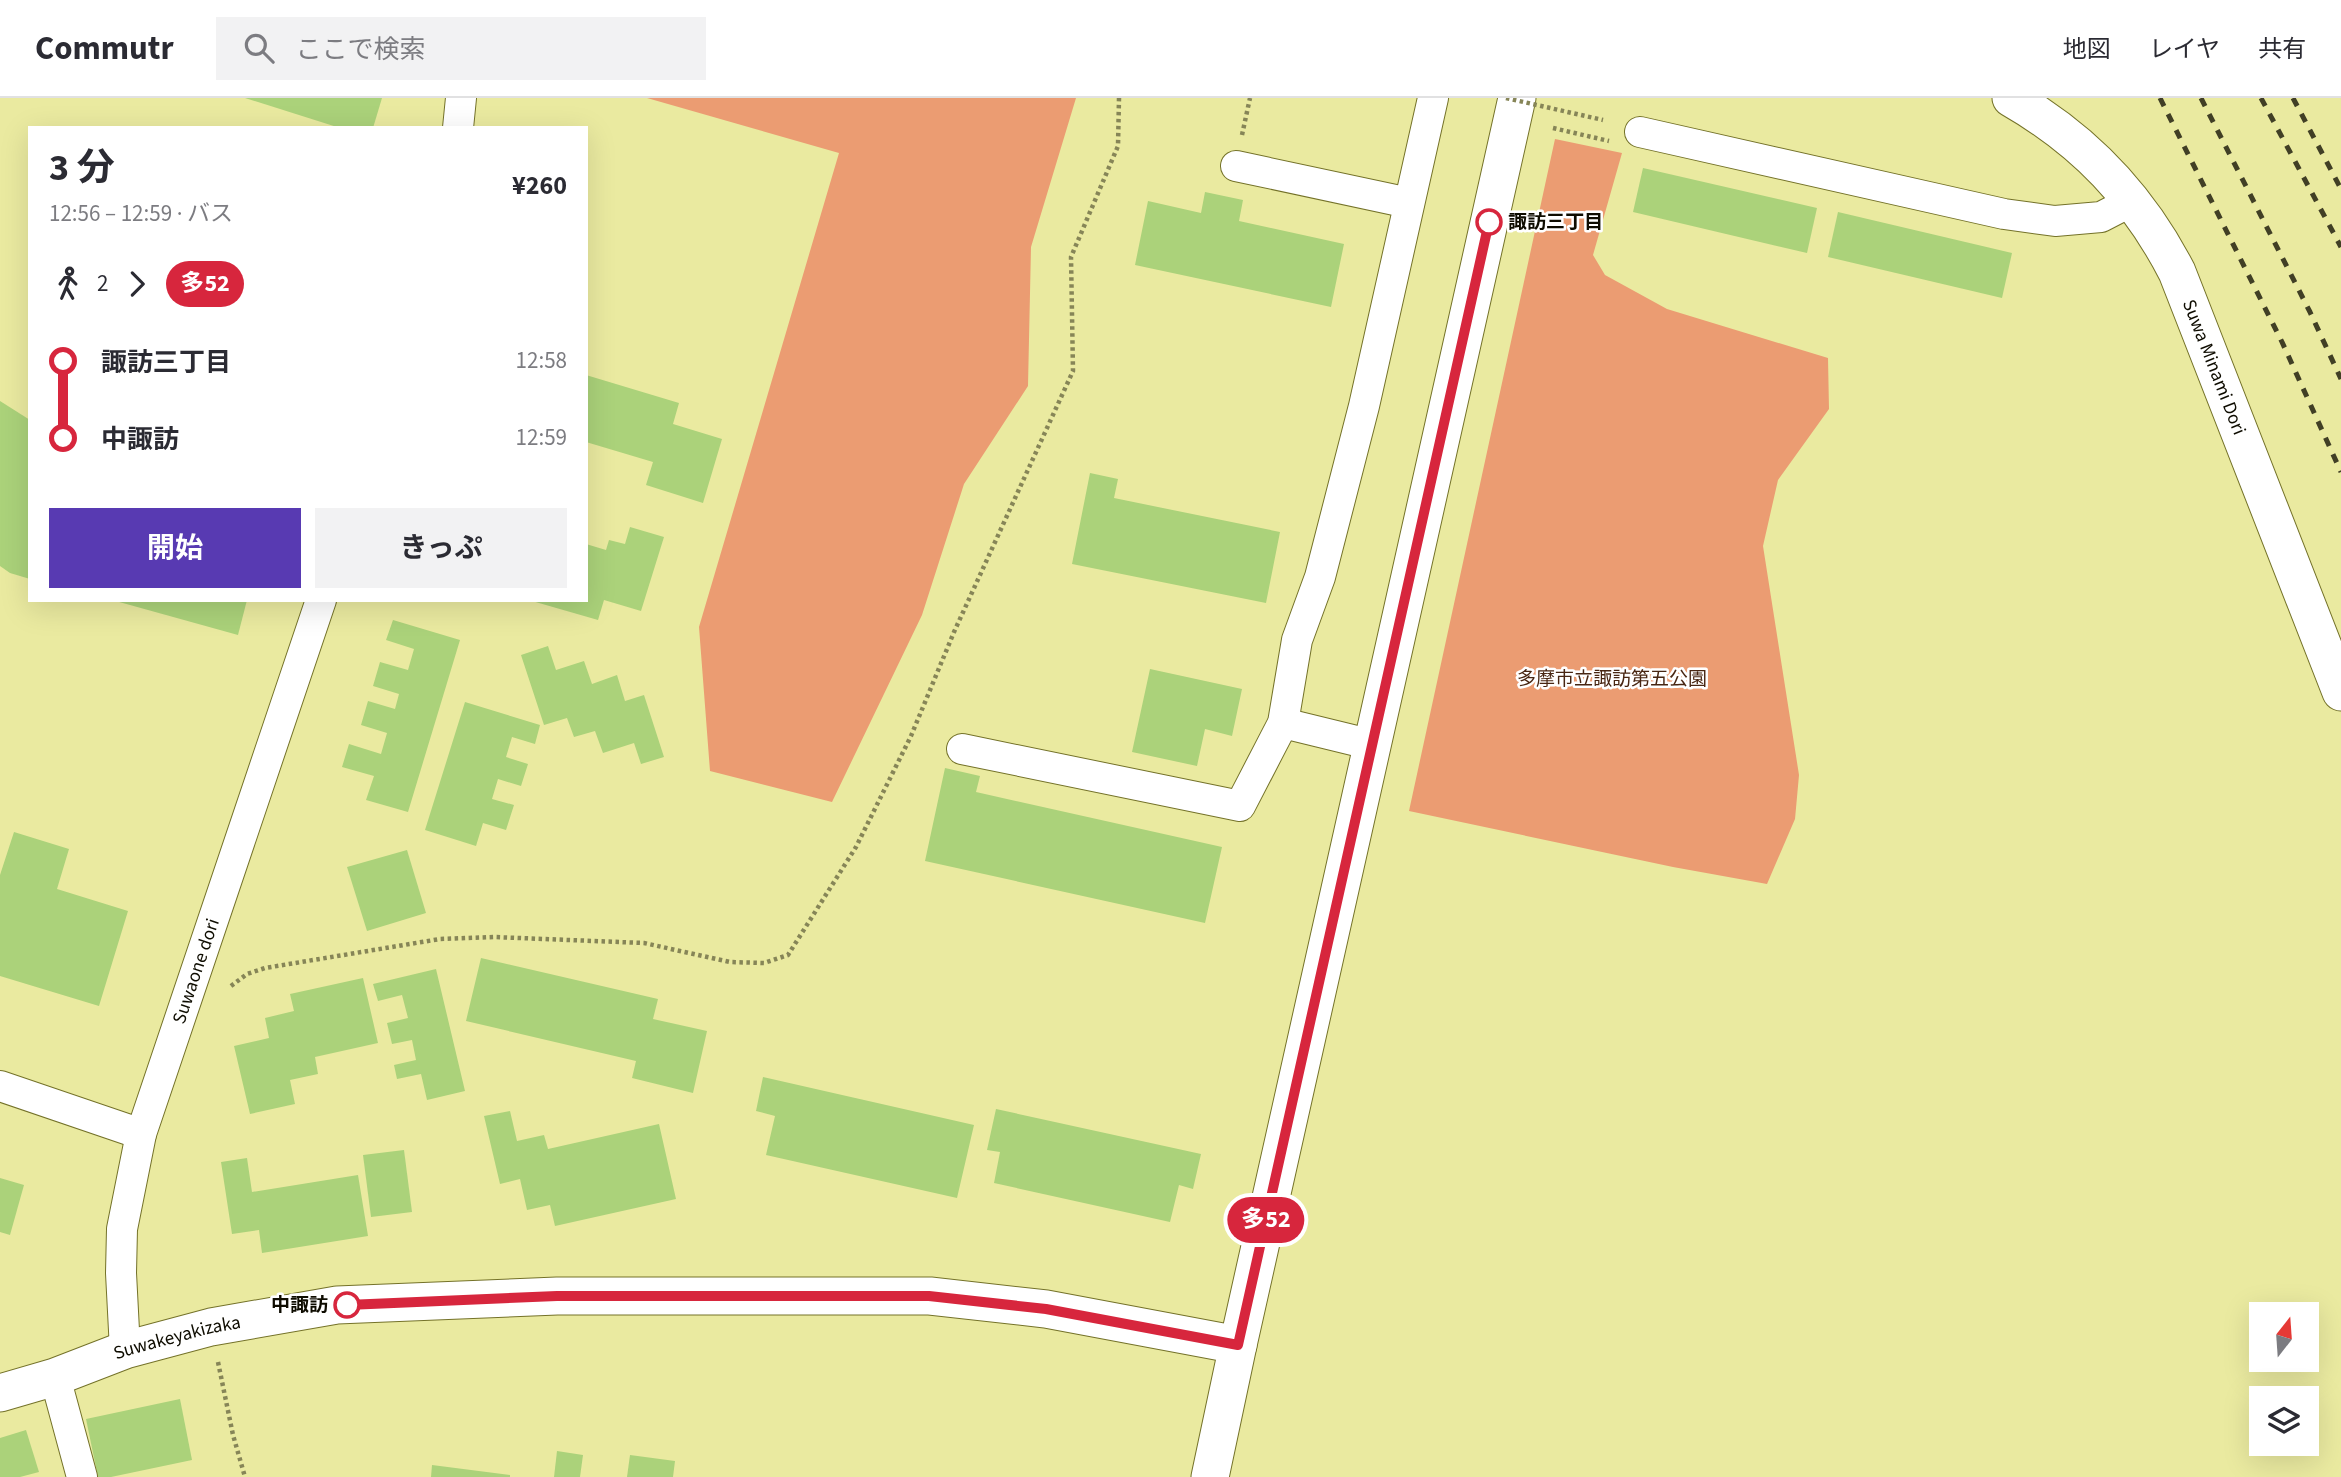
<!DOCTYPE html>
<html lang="ja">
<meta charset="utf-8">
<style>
body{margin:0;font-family:"Source Sans 3","Noto Sans JP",sans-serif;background:#f2f2f3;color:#2b2b33;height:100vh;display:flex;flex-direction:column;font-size:26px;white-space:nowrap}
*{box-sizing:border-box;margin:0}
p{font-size:23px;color:#7c7c81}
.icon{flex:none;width:38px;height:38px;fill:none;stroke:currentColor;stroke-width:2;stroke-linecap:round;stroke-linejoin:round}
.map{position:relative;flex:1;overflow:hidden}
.details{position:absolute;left:28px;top:28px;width:560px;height:476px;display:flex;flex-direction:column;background:#fff;border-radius:0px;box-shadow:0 7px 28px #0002}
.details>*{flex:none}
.badge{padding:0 14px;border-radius:23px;font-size:24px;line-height:46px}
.needle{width:46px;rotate:17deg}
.fabs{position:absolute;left:2249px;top:1204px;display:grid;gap:14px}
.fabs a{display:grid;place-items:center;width:70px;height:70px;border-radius:0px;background:#fff;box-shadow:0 7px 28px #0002;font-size:35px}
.map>.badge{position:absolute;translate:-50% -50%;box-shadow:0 0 0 4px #fff}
.legs{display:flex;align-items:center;gap:10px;height:77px;padding:0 21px;font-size:23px}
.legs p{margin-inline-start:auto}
.summary{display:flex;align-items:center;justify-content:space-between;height:119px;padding:0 21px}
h1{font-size:38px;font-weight:700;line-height:52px}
.button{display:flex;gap:14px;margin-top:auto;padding:14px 21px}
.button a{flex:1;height:80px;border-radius:0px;background:#583ab2;color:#fff;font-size:28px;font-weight:700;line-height:80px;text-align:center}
.button a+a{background:#f2f2f3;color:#2b2b33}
ul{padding:0 21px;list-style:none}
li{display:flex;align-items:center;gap:24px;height:77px;font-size:26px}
li i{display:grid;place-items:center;width:10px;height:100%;margin:0 9px;background:currentColor}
li i::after{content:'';width:18px;height:18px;margin:-9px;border:5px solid;border-radius:50%;background:#fff}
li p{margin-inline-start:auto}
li:first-child i{background:linear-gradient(#0000 50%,currentColor 0)}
li:last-child i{background:linear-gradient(currentColor 50%,#0000 0)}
header{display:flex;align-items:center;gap:42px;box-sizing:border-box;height:98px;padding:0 35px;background:#fff;border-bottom:2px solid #e1e1e2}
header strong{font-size:33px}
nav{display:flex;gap:38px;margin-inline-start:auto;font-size:24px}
.search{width:490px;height:63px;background:#f2f2f3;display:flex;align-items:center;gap:18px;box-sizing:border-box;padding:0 24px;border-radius:0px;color:#7c7c81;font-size:26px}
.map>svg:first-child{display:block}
</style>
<header>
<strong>Commutr</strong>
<div class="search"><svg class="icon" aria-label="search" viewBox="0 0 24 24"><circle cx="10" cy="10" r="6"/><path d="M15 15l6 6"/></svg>ここで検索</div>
<nav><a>地図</a><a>レイヤ</a><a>共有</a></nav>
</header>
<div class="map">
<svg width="2341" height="1379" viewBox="0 0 2341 1379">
<rect width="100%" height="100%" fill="#eaeaa0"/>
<g fill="#eb9c72">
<path d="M 647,0 L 1076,0 L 1031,149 L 1028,288 L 964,386 L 922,517 L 832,704 L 710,673 L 699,529 L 839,55 Z"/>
<path d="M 1555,41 L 1622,55 L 1593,157 L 1605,177 L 1667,211 L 1828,260 L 1829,311 L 1778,382 L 1763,448 L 1799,677 L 1795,721 L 1767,786 L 1673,769 L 1409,713 Z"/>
</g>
<g fill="#abd27a">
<path d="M 245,0 L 382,0 L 373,30 L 340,30 Z"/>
<path d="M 1643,70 L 1817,110 L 1807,155 L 1633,114 Z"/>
<path d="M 1205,94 L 1243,102 L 1239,123 L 1344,146 L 1331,209 L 1135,167 L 1148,103 L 1201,115 Z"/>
<path d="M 1838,114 L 2012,155 L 2002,200 L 1828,159 Z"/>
<path d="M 586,277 L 679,305 L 673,326 L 722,341 L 703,405 L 646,387 L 653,364 L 586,344 Z"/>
<path d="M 0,303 L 30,322 L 30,481 L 10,475 L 0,468 Z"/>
<path d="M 1090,375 L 1118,381 L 1114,400 L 1280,434 L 1266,505 L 1072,466 Z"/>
<path d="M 630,429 L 664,439 L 641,513 L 604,502 L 598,522 L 532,503 L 586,502 L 586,446 L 606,452 L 609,442 L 625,446 Z"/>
<path d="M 112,502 L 247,502 L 238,537 Z"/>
<path d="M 393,522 L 460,542 L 408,714 L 366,702 L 374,678 L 342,669 L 349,646 L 381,656 L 387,635 L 361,627 L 368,603 L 395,611 L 399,596 L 373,588 L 380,564 L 408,572 L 414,551 L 386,542 Z"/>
<path d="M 548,548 L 556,572 L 584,563 L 592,586 L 617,577 L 625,603 L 644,597 L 664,659 L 641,666 L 634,645 L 603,655 L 595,633 L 574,639 L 567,620 L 544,627 L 521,557 Z"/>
<path d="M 1150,571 L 1242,591 L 1232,638 L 1205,631 L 1197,668 L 1132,654 Z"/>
<path d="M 465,604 L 540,627 L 535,646 L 512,639 L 506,659 L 528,666 L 521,688 L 498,681 L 492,701 L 514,707 L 506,732 L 483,725 L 476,748 L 425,732 Z"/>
<path d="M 945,670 L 980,678 L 976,694 L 1222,749 L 1205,825 L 925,763 Z"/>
<path d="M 14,734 L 69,751 L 57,791 L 128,813 L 99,908 L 0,878 L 0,777 Z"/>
<path d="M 407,752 L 426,815 L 367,833 L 347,769 Z"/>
<path d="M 481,860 L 658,901 L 653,921 L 707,933 L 693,995 L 632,980 L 636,963 L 466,923 Z"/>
<path d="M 436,871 L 465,993 L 427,1002 L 421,976 L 397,981 L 394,967 L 416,962 L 412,942 L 392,946 L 387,925 L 408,920 L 402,897 L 378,903 L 373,886 Z"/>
<path d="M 363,880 L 378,945 L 315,959 L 318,976 L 290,982 L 295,1006 L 250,1016 L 234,948 L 269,940 L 265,920 L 294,913 L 290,896 Z"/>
<path d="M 763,979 L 974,1027 L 957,1100 L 766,1057 L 775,1018 L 756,1013 Z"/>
<path d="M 996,1011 L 1201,1056 L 1193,1091 L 1179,1087 L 1170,1124 L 994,1085 L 1000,1054 L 987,1052 Z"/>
<path d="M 510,1013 L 517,1043 L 544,1037 L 548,1051 L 659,1026 L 676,1101 L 555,1128 L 550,1107 L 527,1112 L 520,1081 L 500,1086 L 484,1018 Z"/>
<path d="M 404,1052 L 412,1114 L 371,1119 L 363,1057 Z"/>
<path d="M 247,1060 L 252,1094 L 358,1077 L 368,1138 L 262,1155 L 259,1132 L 232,1136 L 221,1064 Z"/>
<path d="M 0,1080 L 24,1087 L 10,1137 L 0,1134 Z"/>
<path d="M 180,1301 L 192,1362 L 111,1379 L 98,1379 L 86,1321 Z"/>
<path d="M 26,1332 L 39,1374 L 20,1379 L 0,1379 L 0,1340 Z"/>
<path d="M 557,1353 L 583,1357 L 580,1379 L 554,1379 Z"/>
<path d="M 630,1357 L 675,1363 L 673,1379 L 627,1379 Z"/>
<path d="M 432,1367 L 510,1377 L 510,1379 L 431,1379 Z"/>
</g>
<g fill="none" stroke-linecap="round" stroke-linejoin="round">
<defs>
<g id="minor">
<path d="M 458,30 L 461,0"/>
<path d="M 1640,34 L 2004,116 L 2055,123 L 2101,119 L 2132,103"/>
<path d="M 1236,68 L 1409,105"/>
<path d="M 1283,625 L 1373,647"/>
<path d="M 962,651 L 1240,708 L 1283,625 L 1297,542 L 1320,479 L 1364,308 L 1433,0"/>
<path d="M 0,988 L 141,1036"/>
<path id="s1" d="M 125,1252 L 121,1175 L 122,1131 L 141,1036 L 321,502"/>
<path d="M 55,1279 L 82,1379"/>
</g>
<g id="tertiary">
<path id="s2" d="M 2011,0 C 2084,42 2138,98 2177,174 L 2341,594"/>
<path id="s3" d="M 0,1295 L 55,1279 L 125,1252 L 211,1229 L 337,1207 L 557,1198 L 930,1198 L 1046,1211 L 1238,1247"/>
<path d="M 1210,1379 L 1238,1247 L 1517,0"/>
</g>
</defs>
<use href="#minor" stroke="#747229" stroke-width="32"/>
<use href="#tertiary" stroke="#747229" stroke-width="39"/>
<g stroke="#868557" stroke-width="4.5" stroke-dasharray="3.5 3.5" stroke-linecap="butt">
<path d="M 1553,30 L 1609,43"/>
<path d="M 1242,37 L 1250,0"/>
<path d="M 231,888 L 247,876 L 265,870 L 440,841 L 494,839 L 644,845 L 730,864 L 764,865 L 788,857 L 856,749 L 911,638 L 954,534 L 1073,273 L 1071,159 L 1118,48 L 1119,0"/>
<path d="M 218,1264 L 233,1337 L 245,1379"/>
</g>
<use href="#minor" stroke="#fff" stroke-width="30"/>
<use href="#tertiary" stroke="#fff" stroke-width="37"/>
<g stroke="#413f25" stroke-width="5" stroke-dasharray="9 9" stroke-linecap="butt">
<path d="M 2160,0 L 2282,244 L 2341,374"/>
<path d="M 2201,0 L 2310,214 L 2341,281"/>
<path d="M 2261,0 L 2341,149"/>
<path d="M 2293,0 L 2341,91"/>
</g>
<path stroke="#868557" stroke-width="4.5" stroke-dasharray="3.5 3.5" stroke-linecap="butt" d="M 1506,0 L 1603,22"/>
</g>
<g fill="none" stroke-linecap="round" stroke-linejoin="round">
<defs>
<path id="line-1" d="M 347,1207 L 557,1198 L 929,1198 L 1046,1211 L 1238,1247 L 1489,124"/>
</defs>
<use href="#line-1" stroke="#fff" stroke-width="16"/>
<use href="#line-1" stroke="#d7263d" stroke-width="10"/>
</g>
<g fill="#fff" stroke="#d7263d" stroke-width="3.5">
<circle cx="1489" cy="124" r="12"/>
<circle cx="347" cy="1207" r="12"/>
</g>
<g text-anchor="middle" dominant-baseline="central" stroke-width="5" stroke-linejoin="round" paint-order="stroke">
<g font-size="19" font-weight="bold" fill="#0e0c00" stroke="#fff" text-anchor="start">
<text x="1508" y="124">諏訪三丁目</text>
<text x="328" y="1207" text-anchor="end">中諏訪</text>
</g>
<g font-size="19" fill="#0e0c00" stroke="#fff">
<text stroke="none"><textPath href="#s2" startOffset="346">Suwa Minami Dori</textPath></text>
<text stroke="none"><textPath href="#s1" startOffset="390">Suwaone dori</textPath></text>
<text stroke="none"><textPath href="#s3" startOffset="186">Suwakeyakizaka</textPath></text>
</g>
<g font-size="19" fill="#482612" stroke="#fff">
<text x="1612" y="581">多摩市立諏訪第五公園</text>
</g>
</g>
</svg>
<div class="fabs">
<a><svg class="needle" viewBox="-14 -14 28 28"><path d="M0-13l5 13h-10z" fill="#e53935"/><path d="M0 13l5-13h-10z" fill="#7c7c81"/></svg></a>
<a><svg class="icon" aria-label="layers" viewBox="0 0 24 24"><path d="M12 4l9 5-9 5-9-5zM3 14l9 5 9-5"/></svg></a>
</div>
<b class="badge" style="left:1266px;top:1122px;background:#d7263d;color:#fff">多52</b>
<section class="details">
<div class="summary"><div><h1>3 分</h1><p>12:56 – 12:59 · バス</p></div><b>¥260</b></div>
<div class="legs"><svg class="icon" aria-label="walk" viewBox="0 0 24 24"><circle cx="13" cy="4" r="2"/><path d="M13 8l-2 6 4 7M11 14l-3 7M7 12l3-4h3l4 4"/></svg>2<svg class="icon" aria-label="forward" viewBox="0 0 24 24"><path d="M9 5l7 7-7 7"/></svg><b class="badge" style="background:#d7263d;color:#fff">多52</b></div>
<ul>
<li><i style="color:#d7263d"></i><b>諏訪三丁目</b><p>12:58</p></li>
<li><i style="color:#d7263d"></i><b>中諏訪</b><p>12:59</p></li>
</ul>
<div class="button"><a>開始</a><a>きっぷ</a></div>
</section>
</div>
